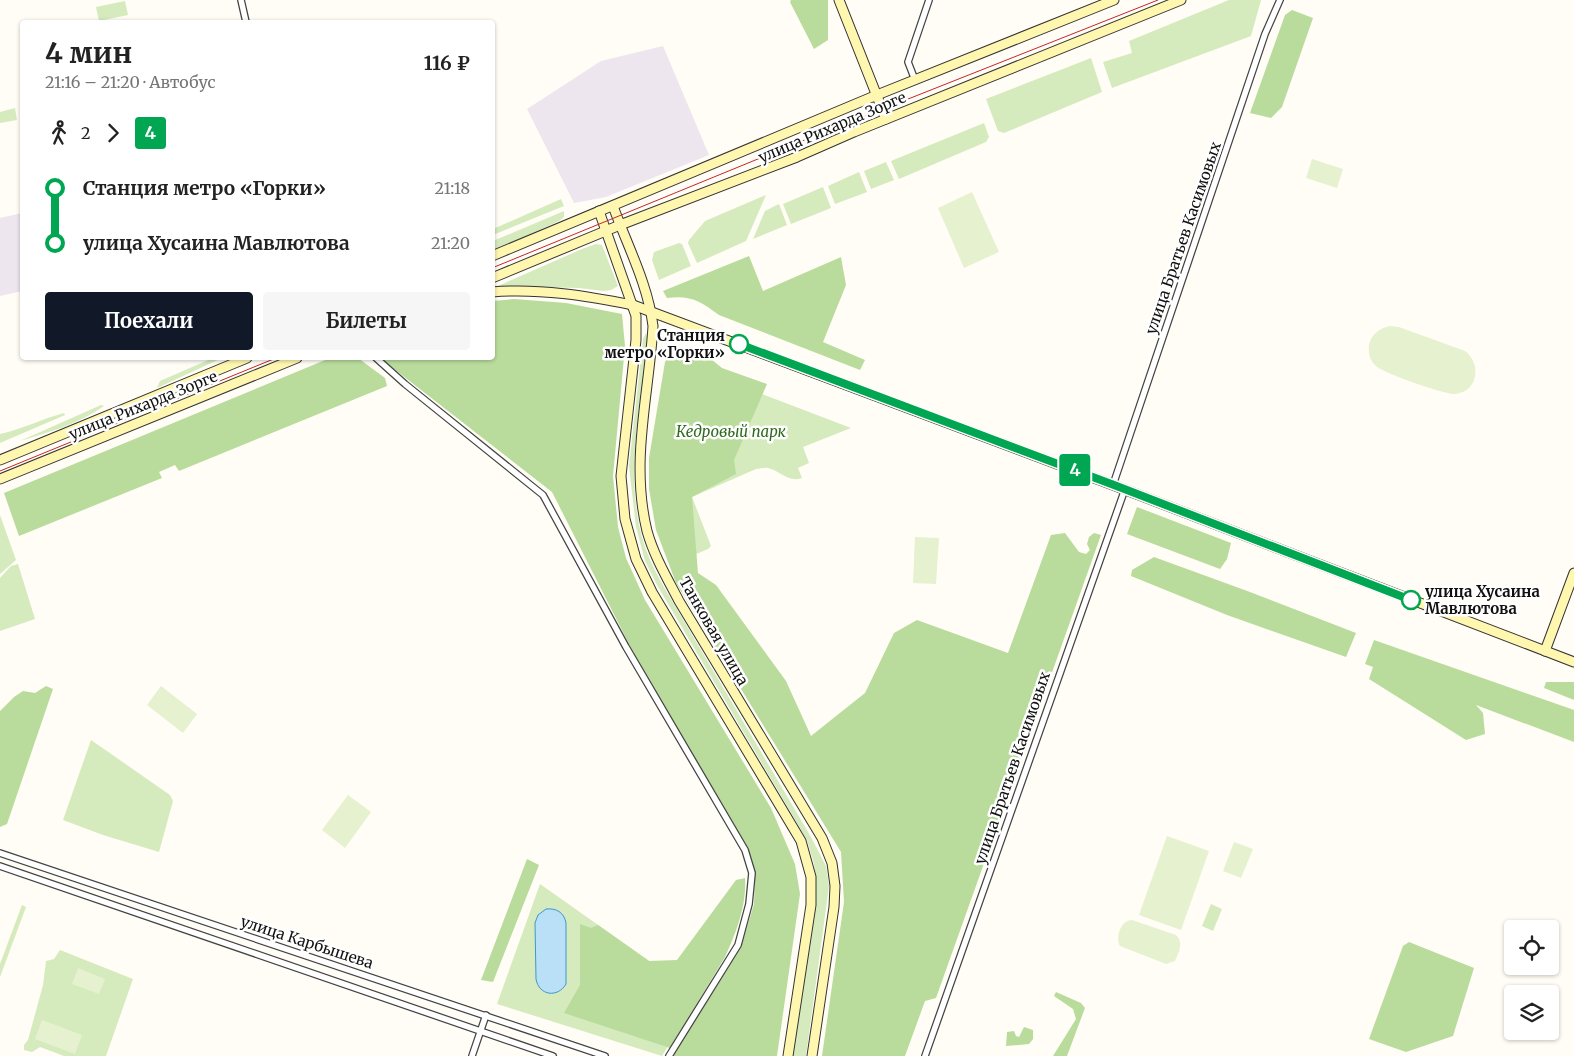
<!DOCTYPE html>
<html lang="ru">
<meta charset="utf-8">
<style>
body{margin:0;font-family:Merriweather,serif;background:#f6f6f6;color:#222;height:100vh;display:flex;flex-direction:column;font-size:19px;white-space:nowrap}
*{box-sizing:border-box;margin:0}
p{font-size:16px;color:#767676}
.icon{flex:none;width:28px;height:28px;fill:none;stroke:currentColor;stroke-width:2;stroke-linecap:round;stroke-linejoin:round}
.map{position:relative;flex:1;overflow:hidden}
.panel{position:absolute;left:20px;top:20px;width:475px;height:340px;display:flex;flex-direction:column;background:#fff;border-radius:5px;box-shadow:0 1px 4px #0004}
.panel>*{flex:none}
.badge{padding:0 10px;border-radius:4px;font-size:18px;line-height:32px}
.buttons{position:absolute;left:1504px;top:920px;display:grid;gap:10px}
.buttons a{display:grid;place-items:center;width:55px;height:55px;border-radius:5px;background:#fff;box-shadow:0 1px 4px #0004;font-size:25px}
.map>.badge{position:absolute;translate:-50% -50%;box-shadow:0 0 0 2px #fff}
.legs{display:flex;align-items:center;gap:8px;height:55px;padding:0 25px;font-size:16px}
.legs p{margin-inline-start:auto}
.head{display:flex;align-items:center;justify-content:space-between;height:85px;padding:0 25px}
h1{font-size:28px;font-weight:700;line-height:38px}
.button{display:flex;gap:10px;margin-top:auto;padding:10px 25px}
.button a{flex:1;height:58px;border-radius:5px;background:#111827;color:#fff;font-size:20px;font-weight:700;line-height:58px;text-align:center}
.button a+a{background:#f6f6f6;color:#222}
ul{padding:0 25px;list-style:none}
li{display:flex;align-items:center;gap:18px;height:55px;font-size:19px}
li i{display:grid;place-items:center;width:8px;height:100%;margin:0 6px;background:currentColor}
li i::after{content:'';width:12px;height:12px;margin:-6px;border:4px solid;border-radius:50%;background:#fff}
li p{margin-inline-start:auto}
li:first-child i{background:linear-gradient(#0000 50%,currentColor 0)}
li:last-child i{background:linear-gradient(currentColor 50%,#0000 0)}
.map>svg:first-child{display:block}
</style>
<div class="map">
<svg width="1574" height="1056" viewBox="0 0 1574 1056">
<rect width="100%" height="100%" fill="#fffdf5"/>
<g fill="#eee6ef">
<path d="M 663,46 L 709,155 L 606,197 L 574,203 L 527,109 L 601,61 Z"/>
<path d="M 22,213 L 22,291 L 0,296 L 0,218 Z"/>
</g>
<g fill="#d5ebbd">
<path d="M 1229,0 L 1261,0 L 1251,36 L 1112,88 L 1103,62 L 1132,53 L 1129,41 Z"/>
<path d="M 125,1 L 128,15 L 99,21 L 96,7 Z"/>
<path d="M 1091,58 L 1102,92 L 1004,133 L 998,131 L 986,99 Z"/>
<path d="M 15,108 L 17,120 L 0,123 L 0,112 Z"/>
<path d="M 984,123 L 989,137 L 986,142 L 899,179 L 891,161 Z"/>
<path d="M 886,162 L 894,180 L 871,189 L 864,171 Z"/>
<path d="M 859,172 L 867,192 L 835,204 L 828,186 Z"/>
<path d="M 823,187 L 831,208 L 791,224 L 783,204 Z"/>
<path d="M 766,195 L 746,241 L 697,263 L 688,243 L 689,240 L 705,221 Z"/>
<path d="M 561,199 L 564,206 L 493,235 L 493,229 Z"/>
<path d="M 779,204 L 787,225 L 753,239 L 765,211 Z"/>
<path d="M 564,211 L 564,217 L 559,221 L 493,251 L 493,241 Z"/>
<path d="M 679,243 L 682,244 L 691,266 L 659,280 L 652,260 L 654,252 Z"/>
<path d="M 596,244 L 602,245 L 618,286 L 611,290 L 604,291 L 579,288 L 498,286 L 582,249 Z"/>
<path d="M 646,333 L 648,339 C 641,400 626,468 640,529 C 644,548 652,565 661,582 L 811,837 L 826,866 L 829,886 L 806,1056 L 792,1056 L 816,887 L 814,864 L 807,840 L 657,585 L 645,561 L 636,527 L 629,466 L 643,339 Z"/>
<path d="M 213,358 L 222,358 L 157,388 L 160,381 Z"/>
<path d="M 720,378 L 851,428 L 803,447 L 809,463 L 798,468 L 802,478 C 788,483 781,471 768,468 C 765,467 760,469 756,469 L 692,497 L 711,546 L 708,549 L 694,555 L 688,498 Z"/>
<path d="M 101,405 L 104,406 C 79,424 49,432 20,441 Z"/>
<path d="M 64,413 L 65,415 L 0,443 L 0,434 C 22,429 42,419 64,413 Z"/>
<path d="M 0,515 L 16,560 L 0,574 Z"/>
<path d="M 18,564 L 35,619 L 0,631 L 0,578 L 11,566 Z"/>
<path d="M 91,740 L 170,795 L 173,801 L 159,852 L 103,835 L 63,820 Z"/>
<path d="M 540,884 L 699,996 L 662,1056 L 497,1004 Z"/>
<path d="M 1211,904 L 1222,909 L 1213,931 L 1202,926 Z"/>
<path d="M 22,905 L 26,907 L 0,977 L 0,964 Z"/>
<path d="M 60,950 L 133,979 L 106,1056 L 64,1056 L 40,1047 L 32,1052 L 24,1050 L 24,1045 L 28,1040 L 43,985 L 46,961 L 54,959 Z"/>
</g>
<g fill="#b9dc9c">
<path d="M 791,0 L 828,0 L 828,40 L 814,49 L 790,2 Z"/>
<path d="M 1292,10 L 1313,18 L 1282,107 L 1271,118 L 1250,113 L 1285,15 Z"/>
<path d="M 749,256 L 763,291 L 841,257 L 846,285 L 823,342 L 865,360 L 860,370 L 719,315 C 700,301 691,295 667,298 L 663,291 Z"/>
<path d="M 514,299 L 566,303 L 622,314 L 625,346 L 613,476 L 618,527 L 626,558 L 645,600 L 771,808 L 795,864 L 800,894 L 777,1056 L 673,1056 L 741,947 L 754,904 L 755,874 L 747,848 L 632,650 L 552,492 L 380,358 L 492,358 L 493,301 Z"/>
<path d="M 672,352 L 706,355 L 722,368 L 767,384 L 734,460 L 736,474 L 692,497 L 698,573 L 716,585 L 786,681 L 811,736 L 865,693 L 894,633 L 917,620 L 1008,653 L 1051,535 L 1065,533 L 1079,552 L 1086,554 L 1090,550 L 1087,544 L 1089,537 L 1094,533 L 1101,535 L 936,998 L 925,1001 L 905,1056 L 822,1056 L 844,902 L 841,852 L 676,583 L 656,530 L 649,489 L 649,458 L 665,362 Z"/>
<path d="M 330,358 L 358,358 L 385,378 L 387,386 L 179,471 L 175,465 L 159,472 L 162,478 L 19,536 L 4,493 Z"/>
<path d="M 1137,507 L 1231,543 L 1227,559 L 1220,569 L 1127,534 Z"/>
<path d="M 1154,557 L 1250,592 L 1356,633 L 1346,657 L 1227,615 L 1131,576 L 1132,570 Z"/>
<path d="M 1374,640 L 1574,710 L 1574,742 L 1476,705 L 1483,713 L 1485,734 L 1466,740 L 1369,679 L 1373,667 L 1365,664 Z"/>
<path d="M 1546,682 L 1574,682 L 1574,700 L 1544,688 Z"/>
<path d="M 46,686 L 53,689 L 7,824 L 0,827 L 0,711 L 14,697 L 23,691 L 35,693 Z"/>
<path d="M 527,859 L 539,865 L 493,982 L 481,980 Z"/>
<path d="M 745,878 C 747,905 736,933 725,957 L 670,1048 L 564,1013 L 580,985 L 580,924 L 591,928 L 598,925 L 649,961 L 677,960 L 736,880 Z"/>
<path d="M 1409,942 L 1474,968 L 1453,1036 L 1406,1052 L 1369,1039 L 1403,946 Z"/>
<path d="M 1056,992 L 1081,1003 L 1085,1008 L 1067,1056 L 1053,1056 L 1076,1019 L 1073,1009 L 1054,996 Z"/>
<path d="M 1024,1027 L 1033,1030 L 1033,1039 L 1029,1044 L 1006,1046 L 1007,1032 L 1014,1031 L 1016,1036 L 1019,1037 Z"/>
</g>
<g fill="#e6f2cf">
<path d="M 1312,159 L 1343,169 L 1337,188 L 1306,178 Z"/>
<path d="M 972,192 L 999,252 L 964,268 L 938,208 Z"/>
<path d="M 1390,326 L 1399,327 L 1465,351 C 1482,364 1478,392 1455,394 C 1446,395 1383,373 1376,366 C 1370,361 1368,353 1369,345 C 1371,334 1380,328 1390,326 Z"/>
<path d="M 915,537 L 939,538 L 936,584 L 913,583 Z"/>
<path d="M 161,686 L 197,714 L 183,733 L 147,705 Z"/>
<path d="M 348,795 L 371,812 L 345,848 L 322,830 Z"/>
<path d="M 1167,836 L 1209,851 L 1181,930 L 1139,915 Z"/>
<path d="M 1234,842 L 1253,849 L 1241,878 L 1223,871 Z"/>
<path d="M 1132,920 L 1176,935 C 1184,943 1179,952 1175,961 L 1166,964 L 1120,946 C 1115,937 1121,920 1132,920 Z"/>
<path d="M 78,968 L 105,979 L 99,994 L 72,984 Z"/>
<path d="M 42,1020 L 82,1035 L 75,1054 L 35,1039 Z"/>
</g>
<path fill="#b9e0f7" stroke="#3f96cf" d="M 546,909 C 556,908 564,912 566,923 L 566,984 C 558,998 539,996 536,979 L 535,923 L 538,915 Z"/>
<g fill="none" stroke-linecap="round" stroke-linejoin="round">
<defs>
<g id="street">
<path d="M 241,0 L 246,22"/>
<path d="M 915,80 L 908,62 L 929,0"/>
<path d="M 376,358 L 405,384 L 543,495 L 626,647 L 745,850 L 752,873 L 749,904 L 738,945 L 669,1056"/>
<path d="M 1113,485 L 1265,34 L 1280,0"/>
<path d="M 0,853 L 605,1056"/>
<path d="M 0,866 L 553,1056"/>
<path d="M 472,1056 L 486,1015"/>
<path d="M 925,1056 L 1125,489"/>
</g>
<g id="secondary">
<path d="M 839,0 L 886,119"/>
<path d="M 613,206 C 627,245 648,284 653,326 C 649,395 630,461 647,531 C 654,556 667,578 679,601 L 822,838 L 832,863 L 835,886 L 834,907 L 812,1056"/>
<path d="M 599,211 L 636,316 L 636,340 L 621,476 L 625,519 L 636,559 L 652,592 L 801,841 L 811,877 L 811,905 L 788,1056"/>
<path d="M 492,256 L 877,95 L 1114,0"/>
<path d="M 492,278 L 620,225 L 797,157 L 854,132 L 1181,0"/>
<path d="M 492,292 C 540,288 587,296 633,305 L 1113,485 L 1574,662"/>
<path d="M 0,460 L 247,358"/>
<path d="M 0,479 L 297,358"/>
<path d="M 1545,651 L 1574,573"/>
</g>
</defs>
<use href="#street" stroke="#444" stroke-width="8"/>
<use href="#secondary" stroke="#333" stroke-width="11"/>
<use href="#street" stroke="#fff" stroke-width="5.5"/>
<use href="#secondary" stroke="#fff6b0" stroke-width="9"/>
<g stroke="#c4262e" stroke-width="1">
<path d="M 492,268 L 792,145 L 1158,0"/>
<path d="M 0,471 L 276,358"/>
</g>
</g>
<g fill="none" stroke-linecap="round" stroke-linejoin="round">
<defs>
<path id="line-1" d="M 739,344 L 1114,485 L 1411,600"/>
</defs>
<use href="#line-1" stroke="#fff" stroke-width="11"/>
<use href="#line-1" stroke="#00a651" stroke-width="8"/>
</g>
<g fill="#fff" stroke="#00a651" stroke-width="2.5">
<circle cx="739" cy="344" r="9"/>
<circle cx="1411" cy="600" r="9"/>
</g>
<g text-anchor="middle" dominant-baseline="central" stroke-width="5" stroke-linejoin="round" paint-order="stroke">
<g font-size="15" fill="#111" stroke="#fff">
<text transform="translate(832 127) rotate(-23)">улица Рихарда Зорге</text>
<text transform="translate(1183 238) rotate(-71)">улица Братьев Касимовых</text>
<text transform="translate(143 405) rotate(-22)">улица Рихарда Зорге</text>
<text transform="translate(714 631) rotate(60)">Танковая улица</text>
<text transform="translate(1012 768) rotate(-71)">улица Братьев Касимовых</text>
<text transform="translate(307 942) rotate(18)">улица Карбышева</text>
</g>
<g font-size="15" font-weight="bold" fill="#111" stroke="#fff" text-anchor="end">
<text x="725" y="335">Станция<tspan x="725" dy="17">метро «Горки»</tspan></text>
<text x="1425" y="591" text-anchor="start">улица Хусаина<tspan x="1425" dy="17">Мавлютова</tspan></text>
</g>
<g font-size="15" font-style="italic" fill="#2f6b1f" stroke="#fff">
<text x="731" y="431">Кедровый парк</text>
</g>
</g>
</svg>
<div class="buttons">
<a><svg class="icon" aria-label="locate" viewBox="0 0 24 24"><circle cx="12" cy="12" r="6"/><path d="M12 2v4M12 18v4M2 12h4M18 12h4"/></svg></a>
<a><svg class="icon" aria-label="layers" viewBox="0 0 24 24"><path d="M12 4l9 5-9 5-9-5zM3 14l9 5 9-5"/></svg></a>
</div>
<b class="badge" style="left:1075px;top:470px;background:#00a651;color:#fff">4</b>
<section class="panel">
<div class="head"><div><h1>4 мин</h1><p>21:16 – 21:20 · Автобус</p></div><b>116 ₽</b></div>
<div class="legs"><svg class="icon" aria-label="walk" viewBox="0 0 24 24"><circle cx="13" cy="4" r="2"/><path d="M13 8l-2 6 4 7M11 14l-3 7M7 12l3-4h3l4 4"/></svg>2<svg class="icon" aria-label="forward" viewBox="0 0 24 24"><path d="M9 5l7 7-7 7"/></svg><b class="badge" style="background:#00a651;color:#fff">4</b></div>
<ul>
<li><i style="color:#00a651"></i><b>Станция метро «Горки»</b><p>21:18</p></li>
<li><i style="color:#00a651"></i><b>улица Хусаина Мавлютова</b><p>21:20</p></li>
</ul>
<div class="button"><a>Поехали</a><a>Билеты</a></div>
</section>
</div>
